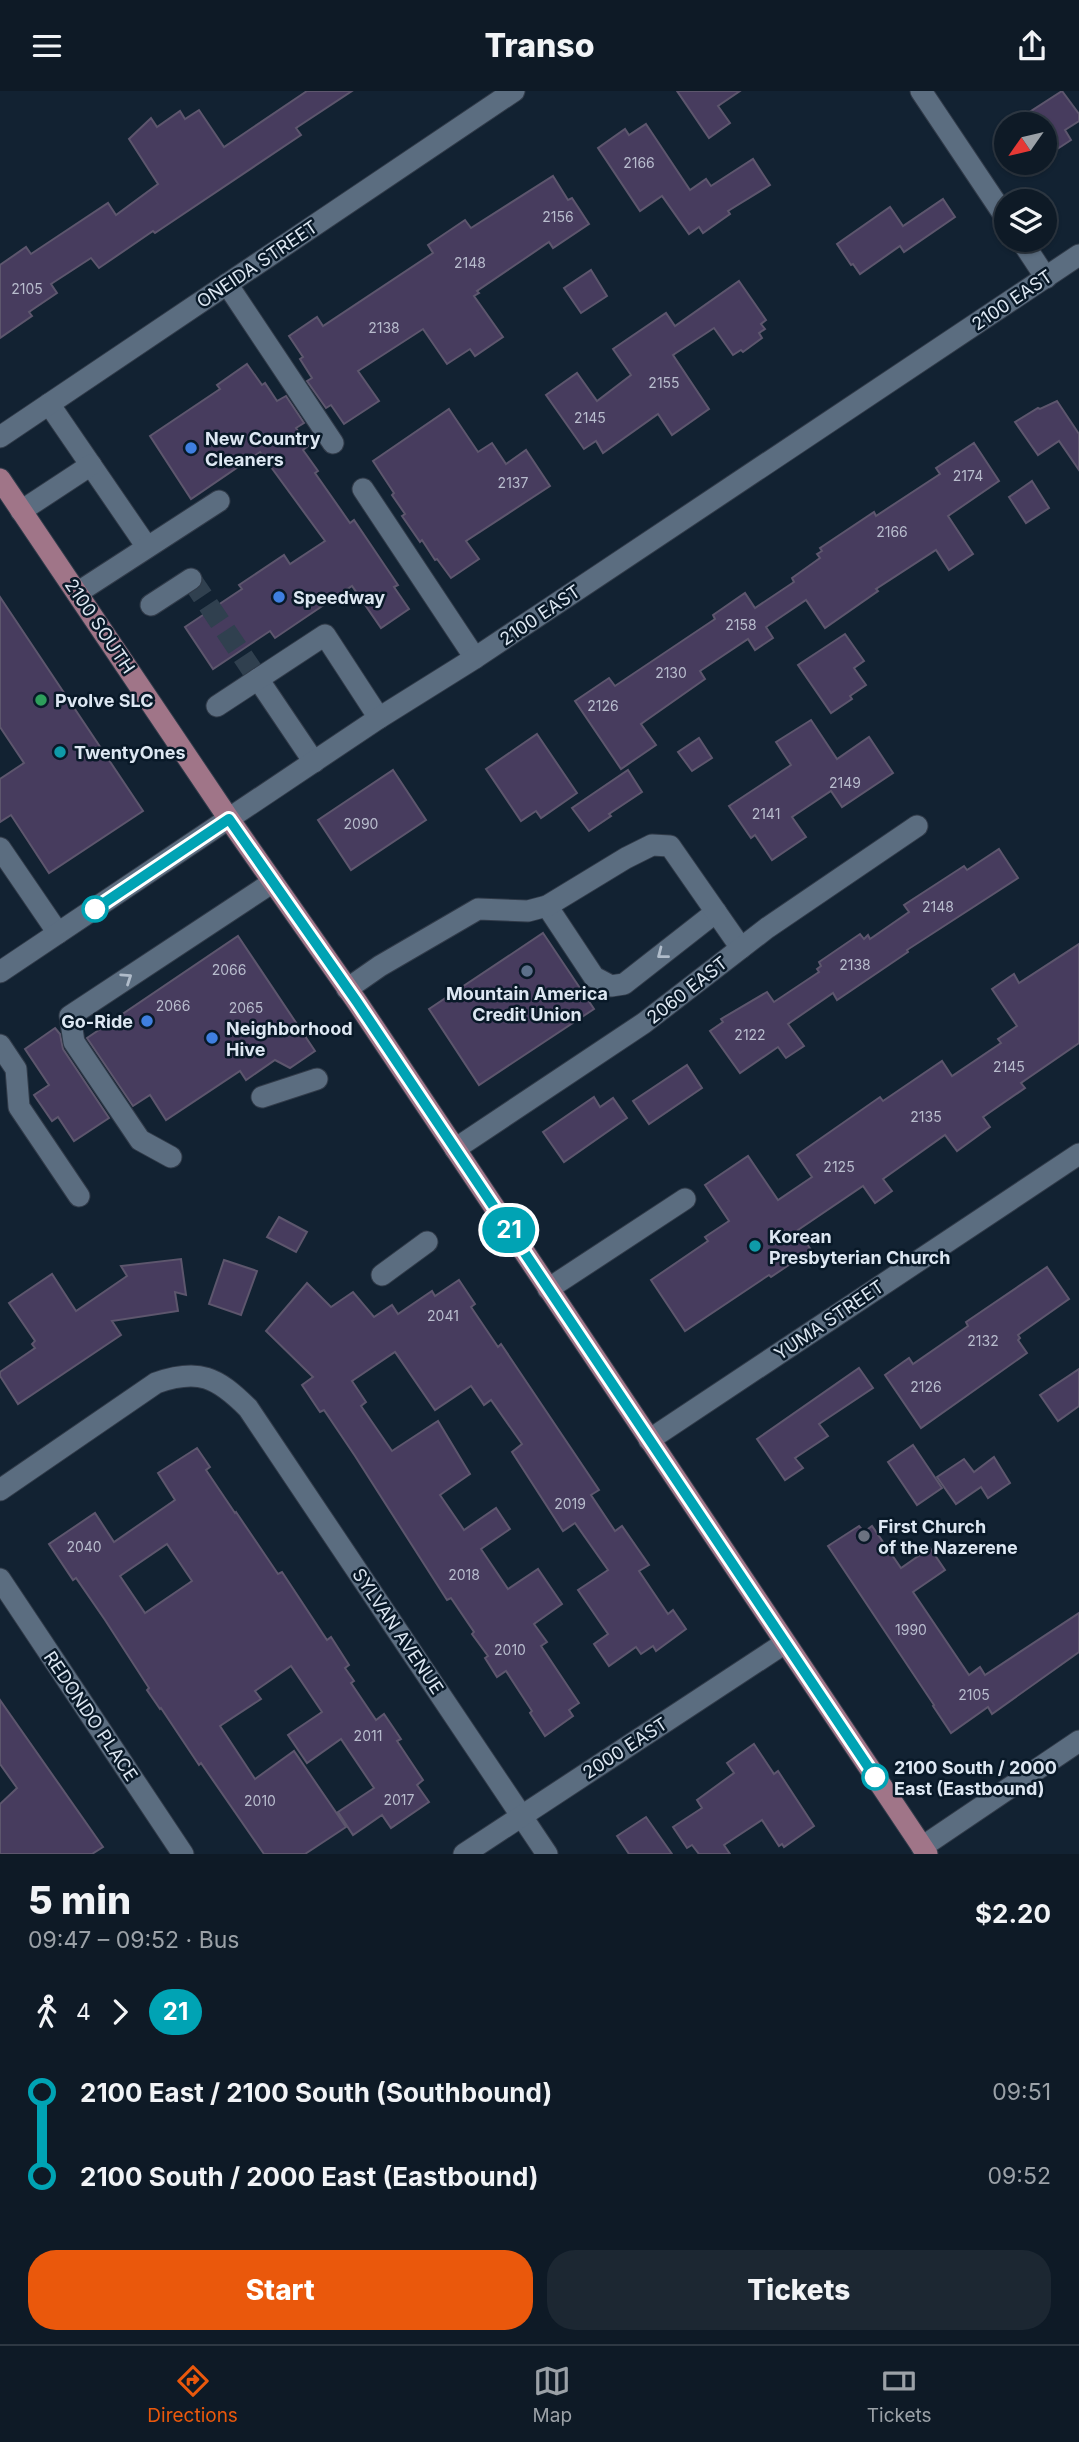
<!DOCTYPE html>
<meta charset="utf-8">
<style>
body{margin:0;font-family:Inter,sans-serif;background:#1c2732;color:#f1f3f6;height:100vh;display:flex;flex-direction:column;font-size:26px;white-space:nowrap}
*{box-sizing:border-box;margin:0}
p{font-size:23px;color:#9ba1a7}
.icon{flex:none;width:38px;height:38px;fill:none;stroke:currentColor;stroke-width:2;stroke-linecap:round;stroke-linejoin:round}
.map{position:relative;height:1763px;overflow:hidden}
.sheet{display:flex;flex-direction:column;background:#0e1a26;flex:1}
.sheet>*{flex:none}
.badge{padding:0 14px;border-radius:23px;font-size:24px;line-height:46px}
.needle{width:46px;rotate:236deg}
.controls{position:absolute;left:994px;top:21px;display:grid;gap:14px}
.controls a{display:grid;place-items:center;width:63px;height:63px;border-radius:50%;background:#0e1a26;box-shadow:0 2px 5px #0004,0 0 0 2px #2e3843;font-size:35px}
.map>.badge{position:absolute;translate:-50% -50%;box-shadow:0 0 0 4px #fff}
.legs{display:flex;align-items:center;gap:10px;height:77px;padding:0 28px;font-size:23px}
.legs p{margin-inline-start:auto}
.headline{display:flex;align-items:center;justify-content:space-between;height:119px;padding:0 28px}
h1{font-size:38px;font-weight:800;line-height:52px}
.action{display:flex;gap:14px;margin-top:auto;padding:14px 28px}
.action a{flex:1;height:80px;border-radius:28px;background:#ea580c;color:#fff;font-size:28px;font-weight:800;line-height:80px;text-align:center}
.action a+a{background:#1c2732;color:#f1f3f6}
ul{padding:0 28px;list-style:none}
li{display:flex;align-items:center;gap:24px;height:84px;font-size:26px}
li i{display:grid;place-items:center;width:10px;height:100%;margin:0 9px;background:currentColor}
li i::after{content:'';width:18px;height:18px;margin:-9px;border:5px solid;border-radius:50%;background:#0e1a26}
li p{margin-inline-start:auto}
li:first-child i{background:linear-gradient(#0000 50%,currentColor 0)}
li:last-child i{background:linear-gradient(currentColor 50%,#0000 0)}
header{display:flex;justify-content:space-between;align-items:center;height:91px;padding:0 28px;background:#0e1a26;font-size:32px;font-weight:800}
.menu{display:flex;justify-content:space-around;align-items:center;height:98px;border-top:2px solid #2e3843;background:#0e1a26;font-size:19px;color:#9ba1a7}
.menu a{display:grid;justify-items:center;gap:4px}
.menu .active{color:#ea580c}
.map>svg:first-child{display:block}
</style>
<header><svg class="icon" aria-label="menu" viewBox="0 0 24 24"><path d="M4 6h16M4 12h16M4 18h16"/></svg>Transo<svg class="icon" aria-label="share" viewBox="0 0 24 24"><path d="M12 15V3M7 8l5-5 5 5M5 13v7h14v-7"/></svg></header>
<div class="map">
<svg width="1079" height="1763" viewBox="0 0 1079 1763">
<rect width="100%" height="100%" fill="#122232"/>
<g fill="#473c5e" stroke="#5d566d" stroke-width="2" fill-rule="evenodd">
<path d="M 307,0 L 352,0 L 296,37 L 301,44 L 155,142 L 153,140 L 99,177 L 91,167 L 51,193 L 57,202 L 29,221 L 32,225 L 0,247 L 0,174 L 26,156 L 31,163 L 108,112 L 116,124 L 158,93 L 129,48 L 151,27 L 157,36 L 180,20 L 185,28 L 199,19 L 224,56 Z"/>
<path d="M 677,0 L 740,0 L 718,15 L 730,32 L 709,47 Z"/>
<path d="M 1062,0 L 1079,23 L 1079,30 L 1065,39 L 1071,49 L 1045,66 L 1045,33 L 1011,33 Z"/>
<path d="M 646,33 L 690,99 L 706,88 L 711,95 L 753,68 L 770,94 L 728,120 L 730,123 L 703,142 L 699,136 L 689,143 L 662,105 L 640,120 L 598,57 L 625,38 L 629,44 Z"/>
<path d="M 553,85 L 568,109 L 572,107 L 589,133 L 553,157 L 549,151 L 477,200 L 479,202 L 474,205 L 503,246 L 475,265 L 470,258 L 447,273 L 423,238 L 358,280 L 379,310 L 344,333 L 331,314 L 326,317 L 307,290 L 312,287 L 300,268 L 303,266 L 289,245 L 317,226 L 323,235 L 433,162 L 428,154 L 465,129 L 471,137 Z"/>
<path d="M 943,108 L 955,126 L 904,161 L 900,155 L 860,183 L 853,173 L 851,174 L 837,153 L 890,116 L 903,135 Z"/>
<path d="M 591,179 L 607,205 L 581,222 L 564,197 Z"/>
<path d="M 739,190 L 766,229 L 761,233 L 765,238 L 759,242 L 762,247 L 743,261 L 741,259 L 733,264 L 714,237 L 673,264 L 709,318 L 672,344 L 658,323 L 603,362 L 596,350 L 584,358 L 546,304 L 577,282 L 597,310 L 631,284 L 613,258 L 666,222 L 675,235 Z"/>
<path d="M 247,273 L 262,294 L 265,292 L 277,310 L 286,305 L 304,332 L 296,337 L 308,355 L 303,359 L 318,380 L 315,382 L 350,432 L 354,429 L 398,494 L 394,496 L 409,518 L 381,537 L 352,495 L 275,547 L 270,540 L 213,578 L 185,536 L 242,498 L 239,494 L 284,464 L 290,473 L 325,450 L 260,361 L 191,408 L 150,345 L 220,298 L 217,294 Z"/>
<path d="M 1057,310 L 1079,343 L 1079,379 L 1059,350 L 1038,364 L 1015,331 L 1038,317 L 1040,318 Z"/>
<path d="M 449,318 L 478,361 L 492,352 L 506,373 L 526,359 L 550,395 L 466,450 L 479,468 L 451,487 L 437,468 L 435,469 L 422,449 L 420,451 L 402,425 L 405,423 L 392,404 L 394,402 L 373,370 Z"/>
<path d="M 974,352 L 999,390 L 948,425 L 973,463 L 949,479 L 936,459 L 876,498 L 878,500 L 825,537 L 806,509 L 766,536 L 773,547 L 755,559 L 748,548 L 700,580 L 705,588 L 641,633 L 656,654 L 621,678 L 575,610 L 609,587 L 615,595 L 715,528 L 713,524 L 745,502 L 755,517 L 794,491 L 792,487 L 820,467 L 817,463 L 822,460 L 820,457 L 874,421 L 876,425 L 940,383 L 936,377 Z"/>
<path d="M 1032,390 L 1049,417 L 1026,432 L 1009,406 Z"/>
<path d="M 0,506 L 143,720 L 49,782 L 11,724 L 0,731 L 0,688 L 24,672 L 0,636 Z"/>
<path d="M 845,543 L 864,570 L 854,577 L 866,594 L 850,605 L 852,608 L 831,622 L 798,574 Z"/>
<path d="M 811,629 L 837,668 L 869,646 L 893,682 L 842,716 L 831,700 L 792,726 L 806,746 L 772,769 L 755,744 L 751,747 L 729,715 L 791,674 L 776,651 Z"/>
<path d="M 537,643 L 577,702 L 541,727 L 536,720 L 521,730 L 486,678 Z"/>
<path d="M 699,647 L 712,667 L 692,680 L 678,661 Z"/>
<path d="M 393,679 L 426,729 L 351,779 L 318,729 Z"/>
<path d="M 628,679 L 642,701 L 609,723 L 611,725 L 589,740 L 572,717 Z"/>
<path d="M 999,758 L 1018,787 L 907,859 L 908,861 L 837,909 L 833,902 L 788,933 L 804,955 L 786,967 L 778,956 L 740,982 L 710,940 L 723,931 L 721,928 L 767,901 L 774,911 L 819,881 L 817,878 L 821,875 L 819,871 L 860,843 L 864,848 L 868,844 L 870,848 L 909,821 L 904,814 L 964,775 L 967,779 Z"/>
<path d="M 543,842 L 594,918 L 479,994 L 429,918 Z"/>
<path d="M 238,845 L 315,960 L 290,977 L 275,969 L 246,989 L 240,980 L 166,1029 L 150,1004 L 133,1015 L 87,947 Z"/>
<path d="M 1079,853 L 1079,952 L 1021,992 L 1025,997 L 983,1026 L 990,1036 L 957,1060 L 945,1044 L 883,1088 L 892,1100 L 875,1112 L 863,1095 L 798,1139 L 811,1159 L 771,1186 L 769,1184 L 685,1240 L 651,1189 L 708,1150 L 705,1146 L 729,1130 L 705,1094 L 748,1065 L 778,1109 L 812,1086 L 797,1064 L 880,1006 L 883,1010 L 942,970 L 952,985 L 1001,952 L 998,948 L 1017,935 L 992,898 L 1014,883 L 1019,892 Z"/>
<path d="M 55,937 L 60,943 L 63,958 L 109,1027 L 74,1050 L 58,1026 L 52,1030 L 34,1004 L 49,994 L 25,958 Z"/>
<path d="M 687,974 L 702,997 L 649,1033 L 633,1010 Z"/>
<path d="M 594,1006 L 600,1016 L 613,1007 L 627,1027 L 564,1071 L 543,1041 Z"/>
<path d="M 279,1126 L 307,1141 L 296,1161 L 267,1146 Z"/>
<path d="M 181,1168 L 186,1204 L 175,1201 L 178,1220 L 112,1230 L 121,1244 L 18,1313 L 0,1285 L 0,1281 L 35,1257 L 32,1253 L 35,1250 L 9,1212 L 52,1183 L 76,1220 L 127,1185 L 121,1175 Z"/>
<path d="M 224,1169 L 257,1180 L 241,1224 L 209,1213 Z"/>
<path d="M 1047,1176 L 1069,1208 L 1018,1244 L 1020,1247 L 1018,1249 L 1027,1262 L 921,1337 L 885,1284 L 909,1267 L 913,1273 L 968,1235 L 966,1231 Z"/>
<path d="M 459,1189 L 475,1213 L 471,1216 L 498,1256 L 501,1253 L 599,1399 L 591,1404 L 615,1440 L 622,1435 L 649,1474 L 639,1480 L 668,1523 L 673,1519 L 686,1538 L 656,1560 L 653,1555 L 641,1563 L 636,1556 L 609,1575 L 594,1553 L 608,1543 L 578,1499 L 608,1479 L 575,1432 L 563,1440 L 512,1361 L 522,1353 L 491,1309 L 484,1314 L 471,1295 L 435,1319 L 395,1261 L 352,1290 L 366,1311 L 361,1315 L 392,1360 L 438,1330 L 470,1383 L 440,1404 L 464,1439 L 496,1417 L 510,1438 L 481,1458 L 508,1498 L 538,1478 L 562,1513 L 534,1533 L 547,1551 L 541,1555 L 579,1612 L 569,1619 L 573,1625 L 545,1645 L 530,1622 L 532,1620 L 506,1580 L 497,1586 L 485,1567 L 488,1565 L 472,1543 L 474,1541 L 451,1507 L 447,1509 L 355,1365 L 324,1319 L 320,1321 L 302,1294 L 313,1286 L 266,1240 L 307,1192 L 331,1216 L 353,1201 L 374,1226 L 392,1214 L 398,1223 L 432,1200 L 435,1205 Z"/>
<path d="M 859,1277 L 873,1297 L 819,1333 L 828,1345 L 795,1367 L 803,1377 L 785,1389 L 757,1348 Z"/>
<path d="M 1079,1278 L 1079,1315 L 1058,1330 L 1040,1304 Z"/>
<path d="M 913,1354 L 942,1397 L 917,1414 L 888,1371 Z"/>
<path d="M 197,1357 L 210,1376 L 206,1379 L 235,1422 L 236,1421 L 278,1483 L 282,1481 L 327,1549 L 331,1546 L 349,1574 L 345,1577 L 354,1590 L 351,1592 L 376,1629 L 384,1623 L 401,1648 L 397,1650 L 423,1689 L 417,1694 L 429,1711 L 391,1737 L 382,1724 L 353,1744 L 338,1721 L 374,1697 L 341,1648 L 307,1672 L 288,1644 L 322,1621 L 291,1575 L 255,1600 L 261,1608 L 220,1635 L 255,1688 L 294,1660 L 346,1736 L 305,1763 L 264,1763 L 201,1672 L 199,1674 L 161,1617 L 160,1618 L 147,1599 L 149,1597 L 105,1529 L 76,1487 L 73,1489 L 49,1453 L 95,1422 L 114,1451 L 175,1409 L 158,1382 ZM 167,1453 L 192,1490 L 145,1522 L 120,1485 Z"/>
<path d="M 994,1366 L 1010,1392 L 988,1407 L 981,1396 L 956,1413 L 937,1386 L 964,1368 L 974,1381 Z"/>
<path d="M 859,1435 L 864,1441 L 872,1435 L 901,1477 L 930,1457 L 945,1479 L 913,1501 L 969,1584 L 980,1576 L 985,1584 L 1079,1522 L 1079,1561 L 992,1623 L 988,1616 L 951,1642 L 933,1615 L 934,1614 L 828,1455 Z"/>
<path d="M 0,1609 L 103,1756 L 92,1763 L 0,1763 L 0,1713 L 17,1697 L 0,1673 Z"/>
<path d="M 754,1653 L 774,1683 L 778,1680 L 814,1735 L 784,1756 L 782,1753 L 779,1755 L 762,1729 L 724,1754 L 730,1763 L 699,1763 L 692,1754 L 687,1757 L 673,1736 L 702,1717 L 697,1709 L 734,1682 L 727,1672 Z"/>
<path d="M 646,1726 L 672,1763 L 629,1763 L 617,1745 Z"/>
</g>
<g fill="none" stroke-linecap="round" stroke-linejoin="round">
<path stroke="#30404f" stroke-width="21" stroke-dasharray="21 10" stroke-linecap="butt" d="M 191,488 L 258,588"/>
<defs>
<g id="minor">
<path d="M 921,0 L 1006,127"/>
<path d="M 1021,149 L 1046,187"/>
<path d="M 227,193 L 333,352"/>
<path d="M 49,313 L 147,456"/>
<path d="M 0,346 L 514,0"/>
<path d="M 363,398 L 475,567"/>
<path d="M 21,420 L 91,374"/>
<path d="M 77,502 L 219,410"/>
<path d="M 151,514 L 191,488"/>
<path d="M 258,588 L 314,671"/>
<path d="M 217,615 L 325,544 L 379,627"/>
<path d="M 0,757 L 58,842"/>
<path d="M 547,815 L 594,886 L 611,895 L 624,893 L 716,821"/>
<path d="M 0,881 L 379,627 L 475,567 L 1079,164"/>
<path d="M 347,898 L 380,875 L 478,818 L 528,820 L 547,815 L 626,767 L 652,754 L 670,755 L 741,857"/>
<path d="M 0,954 L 16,978 L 19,1016 L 79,1105"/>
<path d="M 262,1006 L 317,988"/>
<path d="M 455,1058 L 644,932 L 767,837 L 917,735"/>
<path d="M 171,1066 L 140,1049 L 74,951 L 70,925 L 273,791"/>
<path d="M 382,1184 L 427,1151"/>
<path d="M 548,1198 L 685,1108"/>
<path d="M 649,1349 L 1079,1063"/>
<path d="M 0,1399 L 156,1292 C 199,1277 217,1286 248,1317 L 547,1763"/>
<path d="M 0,1488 L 183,1763"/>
<path d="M 922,1756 L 1079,1650"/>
<path d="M 464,1763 L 785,1552"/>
</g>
<path id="major" d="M 0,388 L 229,728 L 357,911 L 927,1763"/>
</defs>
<use href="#minor" stroke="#313b49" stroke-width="23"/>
<use href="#major" stroke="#313b49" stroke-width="23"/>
<use href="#minor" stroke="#5b6d80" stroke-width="21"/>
<use href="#major" stroke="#a07588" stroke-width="21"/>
</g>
<defs><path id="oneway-chevron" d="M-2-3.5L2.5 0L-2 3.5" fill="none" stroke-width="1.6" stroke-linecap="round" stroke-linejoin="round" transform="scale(1.75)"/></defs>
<g stroke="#b0bcca">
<use href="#oneway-chevron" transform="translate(662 863) rotate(142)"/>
<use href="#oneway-chevron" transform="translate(127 887) rotate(-34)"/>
</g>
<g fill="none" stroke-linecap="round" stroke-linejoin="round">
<defs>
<path id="line-1" d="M 95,818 L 229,728 L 357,911 L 875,1686"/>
</defs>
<use href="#line-1" stroke="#fff" stroke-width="16"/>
<use href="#line-1" stroke="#00a3b4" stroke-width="10"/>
</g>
<g fill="#3f7fe0" stroke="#091928" stroke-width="2.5">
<circle cx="191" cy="357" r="7"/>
<circle cx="279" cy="506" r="7"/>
<circle cx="147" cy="930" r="7"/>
<circle cx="212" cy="947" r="7"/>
</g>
<circle fill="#2e9e5b" stroke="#091928" stroke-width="2.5" cx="41" cy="609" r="7"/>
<g fill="#0f9aa8" stroke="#091928" stroke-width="2.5">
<circle cx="60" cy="661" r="7"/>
<circle cx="755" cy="1155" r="7"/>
</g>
<g fill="#fff" stroke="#00a3b4" stroke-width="3.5">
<circle cx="95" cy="818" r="12"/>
<circle cx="875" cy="1686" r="12"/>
</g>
<circle fill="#5c6f8a" stroke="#091928" stroke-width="2.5" cx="527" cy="880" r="7"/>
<circle fill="#6b7280" stroke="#091928" stroke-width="2.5" cx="864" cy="1445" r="7"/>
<g text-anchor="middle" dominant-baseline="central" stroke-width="5" stroke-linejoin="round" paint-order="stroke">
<g font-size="14" fill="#b8bccd">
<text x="639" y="71">2166</text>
<text x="558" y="125">2156</text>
<text x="470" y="171">2148</text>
<text x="27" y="197">2105</text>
<text x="384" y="236">2138</text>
<text x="664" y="291">2155</text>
<text x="590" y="326">2145</text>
<text x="968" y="384">2174</text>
<text x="513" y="391">2137</text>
<text x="892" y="440">2166</text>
<text x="741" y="533">2158</text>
<text x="671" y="581">2130</text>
<text x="603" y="614">2126</text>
<text x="845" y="691">2149</text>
<text x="766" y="722">2141</text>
<text x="361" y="732">2090</text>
<text x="938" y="815">2148</text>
<text x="855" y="873">2138</text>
<text x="229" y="878">2066</text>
<text x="173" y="914">2066</text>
<text x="246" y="916">2065</text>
<text x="750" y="943">2122</text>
<text x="1009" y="975">2145</text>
<text x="926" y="1025">2135</text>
<text x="839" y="1075">2125</text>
<text x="443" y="1224">2041</text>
<text x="983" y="1249">2132</text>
<text x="926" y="1295">2126</text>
<text x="570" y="1412">2019</text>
<text x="84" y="1455">2040</text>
<text x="464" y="1483">2018</text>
<text x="911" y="1538">1990</text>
<text x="510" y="1558">2010</text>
<text x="974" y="1603">2105</text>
<text x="368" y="1644">2011</text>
<text x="399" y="1708">2017</text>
<text x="260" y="1709">2010</text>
</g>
<g font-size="18" fill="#dde7f2" stroke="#091928">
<text transform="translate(257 173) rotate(-34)">ONEIDA STREET</text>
<text transform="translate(1012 209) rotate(-34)">2100 EAST</text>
<text transform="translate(540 524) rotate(-34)">2100 EAST</text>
<text transform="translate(100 535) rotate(56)">2100 SOUTH</text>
<text transform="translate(687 899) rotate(-38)">2060 EAST</text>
<text transform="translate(829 1229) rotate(-34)">YUMA STREET</text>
<text transform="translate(398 1540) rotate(56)">SYLVAN AVENUE</text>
<text transform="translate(91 1625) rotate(56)">REDONDO PLACE</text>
<text transform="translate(625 1657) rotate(-33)">2000 EAST</text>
</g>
<g font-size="18" font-weight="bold" fill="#dde7f2" stroke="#091928" text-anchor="start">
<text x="205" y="347">New Country<tspan x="205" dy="21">Cleaners</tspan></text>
<text x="293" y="506">Speedway</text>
<text x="55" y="609">Pvolve SLC</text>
<text x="74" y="661">TwentyOnes</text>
<text x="527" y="902" text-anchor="middle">Mountain America<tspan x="527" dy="21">Credit Union</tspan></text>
<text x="133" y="930" text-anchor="end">Go-Ride</text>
<text x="226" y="937">Neighborhood<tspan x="226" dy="21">Hive</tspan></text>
<text x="769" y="1145">Korean<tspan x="769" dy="21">Presbyterian Church</tspan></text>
<text x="878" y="1435">First Church<tspan x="878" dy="21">of the Nazerene</tspan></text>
</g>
<g font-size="18" font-weight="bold" fill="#dde7f2" stroke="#091928" text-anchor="start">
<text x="894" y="1676">2100 South / 2000<tspan x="894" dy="21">East (Eastbound)</tspan></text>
</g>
</g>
</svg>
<div class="controls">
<a><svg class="needle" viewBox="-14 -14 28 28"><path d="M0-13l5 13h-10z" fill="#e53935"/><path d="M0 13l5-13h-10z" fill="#9ba1a7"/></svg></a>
<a><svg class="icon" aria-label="layers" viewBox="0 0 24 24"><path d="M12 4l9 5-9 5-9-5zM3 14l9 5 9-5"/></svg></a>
</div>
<b class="badge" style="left:509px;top:1139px;background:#00a3b4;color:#fff">21</b>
</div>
<section class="sheet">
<div class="headline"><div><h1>5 min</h1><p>09:47 – 09:52 · Bus</p></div><b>$2.20</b></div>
<div class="legs"><svg class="icon" aria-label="walk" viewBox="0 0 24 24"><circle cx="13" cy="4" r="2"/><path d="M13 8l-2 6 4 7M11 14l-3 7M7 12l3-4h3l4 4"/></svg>4<svg class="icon" aria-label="forward" viewBox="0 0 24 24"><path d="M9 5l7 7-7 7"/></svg><b class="badge" style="background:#00a3b4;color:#fff">21</b></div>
<ul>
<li><i style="color:#00a3b4"></i><b>2100 East / 2100 South (Southbound)</b><p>09:51</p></li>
<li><i style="color:#00a3b4"></i><b>2100 South / 2000 East (Eastbound)</b><p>09:52</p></li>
</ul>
<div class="action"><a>Start</a><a>Tickets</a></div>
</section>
<nav class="menu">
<a class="active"><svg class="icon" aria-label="directions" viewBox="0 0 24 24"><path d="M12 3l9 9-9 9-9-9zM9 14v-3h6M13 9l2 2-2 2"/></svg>Directions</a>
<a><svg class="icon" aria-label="map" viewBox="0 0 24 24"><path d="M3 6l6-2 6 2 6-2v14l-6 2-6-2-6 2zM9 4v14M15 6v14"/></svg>Map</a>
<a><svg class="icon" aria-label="tickets" viewBox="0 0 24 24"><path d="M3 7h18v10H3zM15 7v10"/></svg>Tickets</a>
</nav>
